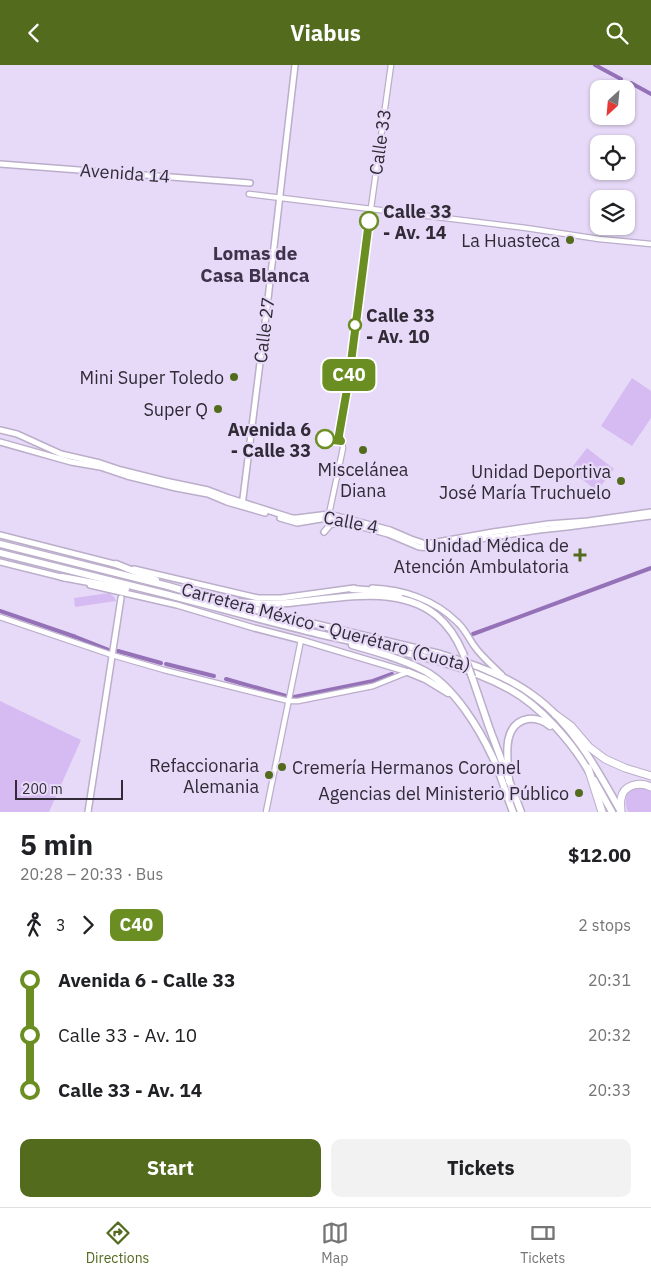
<!DOCTYPE html>
<meta charset="utf-8">
<style>
body{margin:0;font-family:"IBM Plex Sans",sans-serif;background:#f2f2f2;color:#202124;height:100vh;display:flex;flex-direction:column;font-size:19px;white-space:nowrap}
*{box-sizing:border-box;margin:0}
p{font-size:16px;color:#757577}
.icon{flex:none;width:28px;height:28px;fill:none;stroke:currentColor;stroke-width:2;stroke-linecap:round;stroke-linejoin:round}
.map{position:relative;height:747px;overflow:hidden}
.panel{display:flex;flex-direction:column;background:#fff;flex:1}
.panel>*{flex:none}
.badge{padding:0 10px;border-radius:8px;font-size:18px;line-height:32px}
.needle{width:32px;rotate:206deg}
.buttons{position:absolute;left:590px;top:15px;display:grid;gap:10px}
.buttons a{display:grid;place-items:center;width:45px;height:45px;border-radius:10px;background:#fff;box-shadow:0 1px 4px #0004;font-size:25px}
.scale{position:absolute;left:15px;bottom:12px;width:108px;box-sizing:border-box;padding-left:5px;border:2px solid #302b36;border-top:0;font-size:14px;line-height:18px;white-space:nowrap;color:#302b36;-webkit-text-stroke:4px #e7daf8;paint-order:stroke}
.map>.badge{position:absolute;translate:-50% -50%;box-shadow:0 0 0 2px #fff}
.legs{display:flex;align-items:center;gap:8px;height:55px;padding:0 20px;font-size:16px}
.legs p{margin-inline-start:auto}
.overview{display:flex;align-items:center;justify-content:space-between;height:85px;padding:0 20px}
h1{font-size:28px;font-weight:800;line-height:38px}
.action{display:flex;gap:10px;margin-top:auto;padding:10px 20px}
.action a{flex:1;height:58px;border-radius:10px;background:#526b1d;color:#fff;font-size:20px;font-weight:800;line-height:58px;text-align:center}
.action a+a{background:#f2f2f2;color:#202124}
ul{padding:0 20px;list-style:none}
li{display:flex;align-items:center;gap:18px;height:55px;font-size:19px}
li i{display:grid;place-items:center;width:8px;height:100%;margin:0 6px;background:currentColor}
li i::after{content:'';width:12px;height:12px;margin:-6px;border:4px solid;border-radius:50%;background:#fff}
li p{margin-inline-start:auto}
li:first-child i{background:linear-gradient(#0000 50%,currentColor 0)}
li:last-child i{background:linear-gradient(currentColor 50%,#0000 0)}
header{display:flex;justify-content:space-between;align-items:center;height:65px;padding:0 20px;background:#526b1d;color:#fff;font-size:22px;font-weight:800}
.dock{display:flex;justify-content:space-around;align-items:center;height:70px;border-top:1px solid #e0e0e0;background:#fff;font-size:14px;color:#757577}
.dock a{display:grid;justify-items:center;gap:2px}
.dock .active{color:#526b1d}
.map>svg:first-child{display:block}
</style>
<header><svg class="icon" aria-label="back" viewBox="0 0 24 24"><path d="M15 5l-7 7 7 7"/></svg>Viabus<svg class="icon" aria-label="search" viewBox="0 0 24 24"><circle cx="10" cy="10" r="6"/><path d="M15 15l6 6"/></svg></header>
<div class="map">
<svg width="651" height="747" viewBox="0 0 651 747">
<rect width="100%" height="100%" fill="#e7daf8"/>
<g fill="#d5bbf1">
<path d="M 632,313 L 651,326 L 651,353 L 632,381 L 601,361 Z"/>
<path d="M 587,383 L 614,404 L 597,426 L 570,405 Z"/>
<path d="M 109,528 L 114,532 L 116,536 L 75,542 L 74,533 Z"/>
<path d="M 0,636 L 81,675 L 49,747 L 0,747 Z"/>
<path d="M 639,722 L 651,725 L 651,747 L 628,747 C 623,735 626,725 639,722 Z"/>
</g>
<g fill="none" stroke-linecap="round" stroke-linejoin="round">
<g stroke="#9572b8" stroke-width="4">
<path d="M 595,0 L 621,14"/>
<path d="M 631,18 L 651,29"/>
<path d="M 0,546 L 76,572 L 109,585"/>
<path d="M 473,569 L 651,503"/>
<path d="M 118,586 L 161,598"/>
<path d="M 166,599 L 214,611"/>
<path d="M 226,614 L 286,631"/>
<path d="M 294,632 L 373,616 L 392,609"/>
</g>
<path stroke="#c2b7d1" stroke-width="5" stroke-dasharray="5 2.5" stroke-linecap="butt" d="M 16,497 L 20,481"/>
<defs>
<g id="tertiary">
<path d="M 249,129 L 526,163 L 599,174 L 651,179"/>
<path d="M 329,449 L 343,383 C 343,378 339,375 339,370 L 349,313 L 357,243 L 391,0"/>
<path d="M 0,552 L 112,590 L 164,605 L 289,636 L 298,636 L 373,621 L 408,607"/>
<path d="M 266,747 L 301,575"/>
</g>
<g id="secondary">
<path d="M 0,99 L 250,118"/>
<path d="M 0,365 L 17,369 L 61,389 L 100,398 L 121,405 L 165,416 L 208,425 L 229,433 L 292,453 L 297,453 L 329,449 L 390,465 L 411,474 L 426,479 L 493,467 L 548,459 L 588,456 L 651,447"/>
<path d="M 0,377 L 71,397 L 100,402 L 127,411 L 176,423 L 208,429 L 227,437 L 265,448"/>
<path d="M 242,441 L 268,234 L 295,0"/>
<path d="M 280,453 L 297,458 L 321,454 L 332,454 L 388,469 L 419,482 L 431,483 L 460,477 L 539,465 L 567,462 L 651,451"/>
<path d="M 324,467 L 330,460 L 340,457"/>
<path d="M 0,470 L 118,500"/>
<path d="M 0,497 L 65,513"/>
<path d="M 134,504 L 258,533 L 281,533 L 354,523"/>
<path d="M 90,520 L 177,540 L 254,563 L 301,575 L 408,607"/>
<path d="M 372,523 C 403,524 435,535 457,557 C 465,564 469,574 475,582 C 483,593 493,601 502,610"/>
<path d="M 88,747 L 121,533"/>
</g>
<g id="trunk">
<path d="M 0,479 L 168,521 L 219,536 L 440,589 C 472,599 506,610 534,631 C 573,659 598,706 621,747"/>
<path d="M 0,488 C 56,502 113,516 169,530 C 219,543 269,557 319,569 C 384,584 453,593 511,625 C 540,641 573,678 589,707"/>
<path d="M 116,499 L 156,515"/>
<path d="M 62,512 L 126,524"/>
<path d="M 352,524 L 390,527 L 399,530"/>
<path d="M 235,537 C 253,538 271,540 288,538 C 335,534 398,518 437,551 C 449,561 457,574 463,588"/>
<path d="M 352,580 C 377,587 402,594 425,606 C 454,622 479,663 493,693 C 501,710 506,729 513,747"/>
<path d="M 408,607 L 425,614 L 448,628"/>
<path d="M 472,612 L 489,662 L 521,747"/>
<path d="M 594,715 L 612,747"/>
<path d="M 509,716 C 508,696 500,659 528,654 C 536,653 544,656 550,661"/>
</g>
<g id="motorway">
<path d="M 556,650 L 571,661 L 589,682 L 605,694 L 625,703 L 651,711"/>
<path d="M 588,703 L 602,747"/>
<path d="M 621,747 C 621,743 620,738 621,734 C 623,720 639,716 651,722"/>
</g>
</defs>
<use href="#tertiary" stroke="#bbaeca" stroke-width="7"/>
<use href="#secondary" stroke="#bbaeca" stroke-width="8"/>
<use href="#trunk" stroke="#bbaeca" stroke-width="9"/>
<use href="#motorway" stroke="#bbaeca" stroke-width="9"/>
<use href="#tertiary" stroke="#fff" stroke-width="4.5"/>
<use href="#secondary" stroke="#fff" stroke-width="5"/>
<use href="#trunk" stroke="#fff" stroke-width="6"/>
<use href="#motorway" stroke="#fff" stroke-width="7"/>
<defs>
<path id="trunk-bridge" d="M 463,588 L 472,612"/>
</defs>
<use href="#trunk-bridge" stroke="#bbaeca" stroke-width="9" stroke-linecap="butt"/>
<use href="#trunk-bridge" stroke="#fff" stroke-width="6"/>
</g>
<g fill="none" stroke-linecap="round" stroke-linejoin="round">
<defs>
<path id="line-1" d="M 325,374 L 341,376 L 339,373 L 339,370 L 349,313 L 369,156"/>
</defs>
<use href="#line-1" stroke="#fff" stroke-width="11"/>
<use href="#line-1" stroke="#6b8e23" stroke-width="8"/>
</g>
<g fill="#fff" stroke="#6b8e23" stroke-width="2.5">
<circle cx="369" cy="156" r="9"/>
<circle cx="355" cy="260" r="6"/>
<circle cx="325" cy="374" r="9"/>
</g>
<g fill="#526b1d" stroke="#e7daf8" stroke-width="2">
<circle cx="570" cy="175" r="5"/>
<circle cx="234" cy="312" r="5"/>
<circle cx="218" cy="344" r="5"/>
<circle cx="363" cy="385" r="5"/>
<circle cx="621" cy="416" r="5"/>
<path d="M577.5 482.5h5v5h5v5h-5v5h-5v-5h-5v-5h5z"/>
<circle cx="282" cy="702" r="5"/>
<circle cx="269" cy="710" r="5"/>
<circle cx="579" cy="728" r="5"/>
</g>
<g text-anchor="middle" dominant-baseline="central" stroke-width="4.5" stroke-linejoin="round" paint-order="stroke">
<g font-size="18" fill="#302b36" stroke="#e7daf8">
<text transform="translate(380 77) rotate(-82)">Calle 33</text>
<text transform="translate(125 108) rotate(4)">Avenida 14</text>
<text transform="translate(264 265) rotate(-83)">Calle 27</text>
<text transform="translate(351 457) rotate(11)">Calle 4</text>
<text transform="translate(326 562) rotate(15)">Carretera México - Querétaro (Cuota)</text>
</g>
<g font-size="18" font-weight="bold" fill="#302b36" stroke="#e7daf8" text-anchor="start">
<text x="383" y="146">Calle 33<tspan x="383" dy="21">- Av. 14</tspan></text>
<text x="366" y="250">Calle 33<tspan x="366" dy="21">- Av. 10</tspan></text>
<text x="311" y="364" text-anchor="end">Avenida 6<tspan x="311" dy="21">- Calle 33</tspan></text>
</g>
<g font-size="18" fill="#302b36" stroke="#e7daf8" text-anchor="end">
<text x="560" y="175">La Huasteca</text>
<text x="224" y="312">Mini Super Toledo</text>
<text x="208" y="344">Super Q</text>
<text x="363" y="404" text-anchor="middle">Miscelánea<tspan x="363" dy="21">Diana</tspan></text>
<text x="611" y="406">Unidad Deportiva<tspan x="611" dy="21">José María Truchuelo</tspan></text>
<text x="569" y="480">Unidad Médica de<tspan x="569" dy="21">Atención Ambulatoria</tspan></text>
<text x="259" y="700">Refaccionaria<tspan x="259" dy="21">Alemania</tspan></text>
<text x="292" y="702" text-anchor="start">Cremería Hermanos Coronel</text>
<text x="569" y="728">Agencias del Ministerio Público</text>
</g>
<g font-size="19" font-weight="bold" fill="#3f334b" stroke="#e7daf8">
<text x="255" y="188">Lomas de<tspan x="255" dy="22">Casa Blanca</tspan></text>
</g>
</g>
</svg>
<div class="buttons">
<a><svg class="needle" viewBox="-14 -14 28 28"><path d="M0-13l5 13h-10z" fill="#e53935"/><path d="M0 13l5-13h-10z" fill="#757577"/></svg></a>
<a><svg class="icon" aria-label="locate" viewBox="0 0 24 24"><circle cx="12" cy="12" r="6"/><path d="M12 2v4M12 18v4M2 12h4M18 12h4"/></svg></a>
<a><svg class="icon" aria-label="layers" viewBox="0 0 24 24"><path d="M12 4l9 5-9 5-9-5zM3 14l9 5 9-5"/></svg></a>
</div>
<div class="scale">200 m</div>
<b class="badge" style="left:349px;top:310px;background:#6b8e23;color:#fff">C40</b>
</div>
<section class="panel">
<div class="overview"><div><h1>5 min</h1><p>20:28 – 20:33 · Bus</p></div><b>$12.00</b></div>
<div class="legs"><svg class="icon" aria-label="walk" viewBox="0 0 24 24"><circle cx="13" cy="4" r="2"/><path d="M13 8l-2 6 4 7M11 14l-3 7M7 12l3-4h3l4 4"/></svg>3<svg class="icon" aria-label="forward" viewBox="0 0 24 24"><path d="M9 5l7 7-7 7"/></svg><b class="badge" style="background:#6b8e23;color:#fff">C40</b><p>2 stops</p></div>
<ul>
<li><i style="color:#6b8e23"></i><b>Avenida 6 - Calle 33</b><p>20:31</p></li>
<li><i style="color:#6b8e23"></i><span>Calle 33 - Av. 10</span><p>20:32</p></li>
<li><i style="color:#6b8e23"></i><b>Calle 33 - Av. 14</b><p>20:33</p></li>
</ul>
<div class="action"><a>Start</a><a>Tickets</a></div>
</section>
<nav class="dock">
<a class="active"><svg class="icon" aria-label="directions" viewBox="0 0 24 24"><path d="M12 3l9 9-9 9-9-9zM9 14v-3h6M13 9l2 2-2 2"/></svg>Directions</a>
<a><svg class="icon" aria-label="map" viewBox="0 0 24 24"><path d="M3 6l6-2 6 2 6-2v14l-6 2-6-2-6 2zM9 4v14M15 6v14"/></svg>Map</a>
<a><svg class="icon" aria-label="tickets" viewBox="0 0 24 24"><path d="M3 7h18v10H3zM15 7v10"/></svg>Tickets</a>
</nav>
